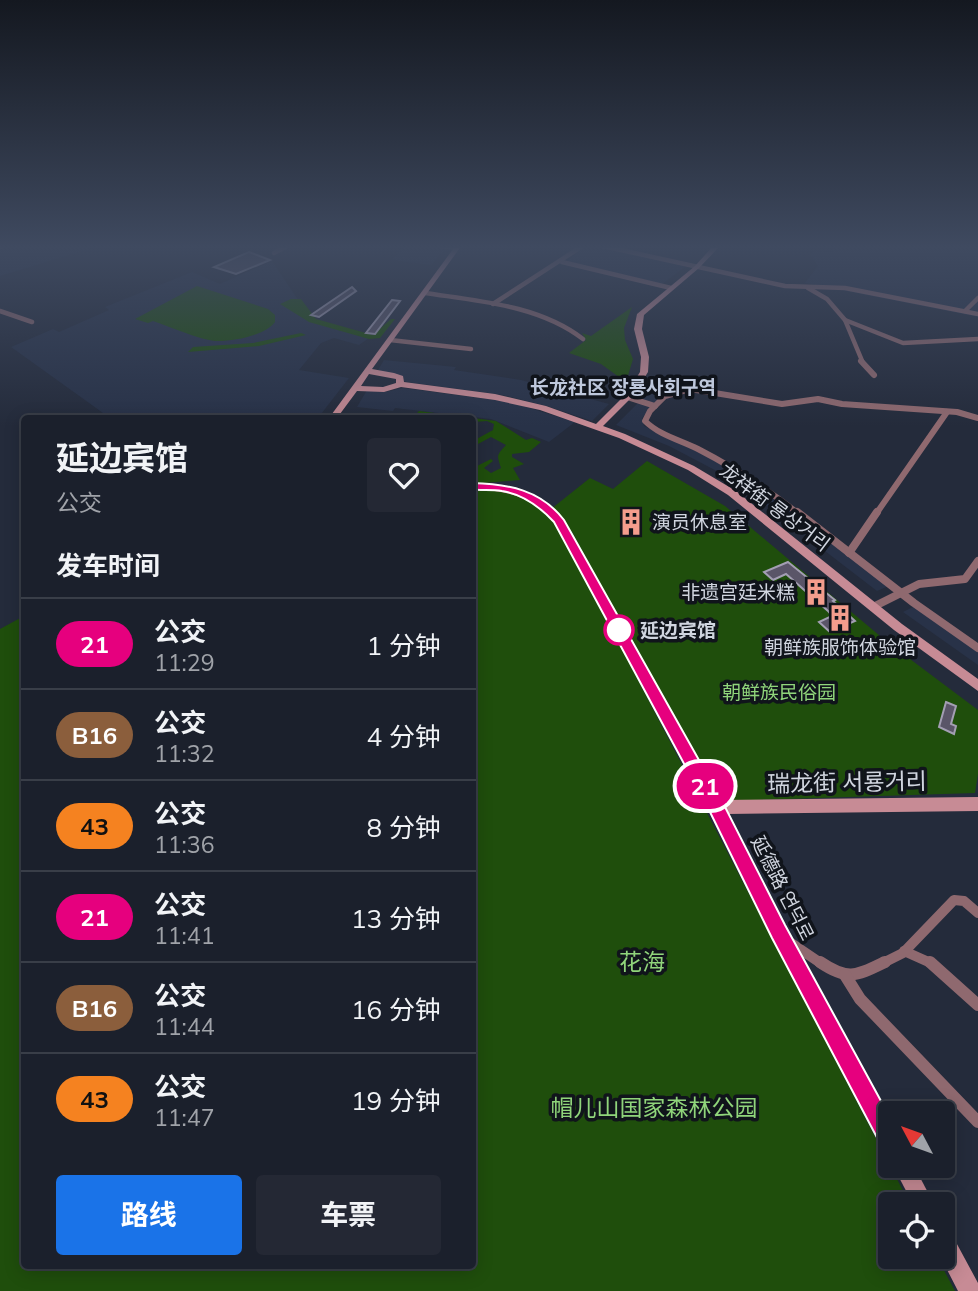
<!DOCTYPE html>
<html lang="zh">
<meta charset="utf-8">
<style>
body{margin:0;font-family:Mulish,"Noto Sans SC","Noto Sans KR",sans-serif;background:#242834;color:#f1f3f6;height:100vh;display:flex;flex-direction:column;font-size:26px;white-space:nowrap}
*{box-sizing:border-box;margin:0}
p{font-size:23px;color:#a0a3a9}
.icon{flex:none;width:38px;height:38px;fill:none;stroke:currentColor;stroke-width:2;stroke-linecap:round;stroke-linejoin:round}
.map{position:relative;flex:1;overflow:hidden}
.details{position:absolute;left:21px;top:415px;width:455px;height:854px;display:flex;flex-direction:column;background:#1b202c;border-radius:7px;box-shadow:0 4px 18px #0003,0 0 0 2px #393e48}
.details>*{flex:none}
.badge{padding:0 14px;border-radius:23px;font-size:24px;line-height:46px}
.needle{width:46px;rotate:311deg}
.tools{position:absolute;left:878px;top:1101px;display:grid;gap:14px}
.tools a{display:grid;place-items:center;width:77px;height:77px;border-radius:7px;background:#1b202c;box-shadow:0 4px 18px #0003,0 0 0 2px #393e48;font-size:35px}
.map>.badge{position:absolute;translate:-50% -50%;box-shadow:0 0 0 4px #fff}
h2{padding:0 35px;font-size:26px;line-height:63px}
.round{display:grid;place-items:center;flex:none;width:74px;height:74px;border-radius:7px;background:#242834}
.head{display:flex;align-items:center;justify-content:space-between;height:119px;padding:0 35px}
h1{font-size:33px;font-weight:700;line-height:52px}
.primary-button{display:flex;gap:14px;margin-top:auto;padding:14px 35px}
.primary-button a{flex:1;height:80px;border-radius:7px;background:#1a73e8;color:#fff;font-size:28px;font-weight:700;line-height:80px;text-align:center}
.primary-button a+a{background:#242834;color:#f1f3f6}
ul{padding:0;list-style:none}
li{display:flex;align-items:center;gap:21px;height:91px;padding:0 35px;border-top:2px solid #393e48}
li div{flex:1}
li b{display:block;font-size:26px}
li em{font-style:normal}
li .badge{min-width:77px;font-weight:700;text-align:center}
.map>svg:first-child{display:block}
</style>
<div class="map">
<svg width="978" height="1291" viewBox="0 0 978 1291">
<rect width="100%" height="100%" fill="#242b3b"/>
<g fill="#283248">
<path d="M 0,245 L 102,245 L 0,276 Z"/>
<path d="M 406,245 L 445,249 L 431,265 L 392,260 Z"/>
<path d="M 588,245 L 594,245 L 686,266 L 662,284 L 567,261 Z"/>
<path d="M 832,245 L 978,245 L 978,317 L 805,283 L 818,266 L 810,254 L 816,251 L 834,252 Z"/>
<path d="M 272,261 L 313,322 L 369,338 L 359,345 L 334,338 L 321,343 L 299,370 L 349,378 L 318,418 L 110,418 L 11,347 L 53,329 L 59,332 L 109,310 L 105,307 L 192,272 L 220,284 Z"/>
<path d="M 384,360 L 456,367 L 454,370 L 521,380 L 609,404 L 592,421 L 547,406 L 503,395 L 407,382 L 378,370 Z"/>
<path d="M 403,388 L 510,402 L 575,422 L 549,442 L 491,419 L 395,408 L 393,411 L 357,407 L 367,390 L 385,392 Z"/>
<path d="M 652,389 L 664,394 L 642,418 L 644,426 L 705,455 L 762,489 L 891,585 L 877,591 L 730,478 L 669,446 L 616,425 Z"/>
<path d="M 917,605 L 978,648 L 978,665 L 903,612 Z"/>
</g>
<g fill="#1f4e0c">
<path d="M 197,286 L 268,309 L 275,315 L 275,322 C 265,336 231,342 215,341 C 198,339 171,327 153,321 L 148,323 L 135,319 Z"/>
<path d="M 291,299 L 301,299 L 316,319 L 373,335 L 391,319 L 395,319 L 380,338 L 369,339 L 309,322 L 280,304 Z"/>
<path d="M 632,307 L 624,328 L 625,340 L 633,359 L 626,382 L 601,364 L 569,353 L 586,340 L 582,333 L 591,336 Z"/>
<path d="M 301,333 L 306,335 L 259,346 L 188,352 L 193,347 L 253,343 Z"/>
<path d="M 419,411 L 496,421 L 526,440 L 532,438 L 541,442 L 529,452 L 512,454 L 512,457 L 524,464 L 513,468 L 520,480 L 473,484 L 473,468 L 491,459 L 493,461 L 484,468 L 491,473 L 501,468 C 497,455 496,456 506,445 L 491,437 L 478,444 L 473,444 L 473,441 L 493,430 L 494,424 L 487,421 L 473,422 L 472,418 L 418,418 L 420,415 L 416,414 Z"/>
<path d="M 647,461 L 725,506 L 886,641 L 978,710 L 978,774 L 975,793 L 722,801 L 714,796 L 572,532 L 551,509 L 590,478 L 613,489 Z"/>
<path d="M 472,489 C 514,490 526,493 556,522 L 910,1204 L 891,1204 L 891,1256 L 937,1257 L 955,1291 L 0,1291 L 0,629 L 24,616 L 24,1265 L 472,1265 Z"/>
</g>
<g fill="#5a5568" stroke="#a39eb3" stroke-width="2">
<path d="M 249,252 L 270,260 L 236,274 L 214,267 Z"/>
<path d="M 352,287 L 356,291 L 319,317 L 311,315 Z"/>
<path d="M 392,300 L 400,301 L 375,334 L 366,333 Z"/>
<path d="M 788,562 L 835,600 L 833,601 L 855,621 L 830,632 L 819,622 L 832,616 L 828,611 L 786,574 L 773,580 L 764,572 Z"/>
<path d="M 946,702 L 956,706 L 951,724 L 956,726 L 954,734 L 939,727 Z"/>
</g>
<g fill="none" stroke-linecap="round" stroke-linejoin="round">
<g stroke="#8f696f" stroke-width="4.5">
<path d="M 431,245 L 457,248"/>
<path d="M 598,245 L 785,286 L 845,288 L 978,314"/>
<path d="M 274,253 L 289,245"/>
<path d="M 562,262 L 671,288"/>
<path d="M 808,288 L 827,299 L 845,320 L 903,343 L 978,339"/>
<path d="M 425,293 C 478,301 539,305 583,339"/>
<path d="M 493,304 L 584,245"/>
<path d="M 0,311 L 32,322"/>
<path d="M 965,311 L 978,298"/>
<path d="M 845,320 L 863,363"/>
<path d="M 390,340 L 471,349"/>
</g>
<g stroke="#8f696f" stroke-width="6">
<path d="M 861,361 L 874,375"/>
<path d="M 627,397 L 655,406"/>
<path d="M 799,514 C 768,490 733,467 698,449 C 680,440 659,435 645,421 L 650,411 L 665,396 L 690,389 L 782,404 L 818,399 L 842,404 L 957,412 L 978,418"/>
<path d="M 876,514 L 947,412"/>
</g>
<g stroke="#8f696f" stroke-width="8">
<path d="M 797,512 L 914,603 L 978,648"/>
<path d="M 849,553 L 877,512"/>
<path d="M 873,607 L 919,584 L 965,579 L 978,561"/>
</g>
<g stroke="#8f696f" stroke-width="10">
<path d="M 791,943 L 822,964"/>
<path d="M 904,951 L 933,964"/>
<path d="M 881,964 L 903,953 L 954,900 L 964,901 L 978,913"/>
</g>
<g stroke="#8f696f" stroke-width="12">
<path d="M 820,962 C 848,981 856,976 885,962"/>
<path d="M 930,962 L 978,1005"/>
<path d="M 845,975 L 860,999 L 978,1122"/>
</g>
<g fill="#c78b95" fill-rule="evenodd">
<path d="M 456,245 L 462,245 L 372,369 L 394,373 L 403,376 L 404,382 L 495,394 L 546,406 L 596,424 L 627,393 L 640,372 L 641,357 L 634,329 L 637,314 L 695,266 L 714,245 L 721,245 L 699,268 L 644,315 L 642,329 L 649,357 L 648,372 L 633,396 L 603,426 L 625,434 L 694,466 L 736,491 L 902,624 L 978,679 L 978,691 L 894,630 L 728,495 L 688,470 L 619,438 L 540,410 L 495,400 L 401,387 L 384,392 L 357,391 L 337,418 L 329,418 ZM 369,374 L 396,379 L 396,383 L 383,387 L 361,386 Z"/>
<path d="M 472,484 C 508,483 538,491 563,518 L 720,800 L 978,797 L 978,811 L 727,814 L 785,926 L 891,1121 L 891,1151 L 884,1148 L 773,938 L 711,812 L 555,522 C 532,497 505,489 472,490 Z"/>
<path d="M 893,1166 L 914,1166 L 934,1204 L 913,1204 Z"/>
<path d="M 943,1230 L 951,1233 L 978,1283 L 978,1291 L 958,1291 L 940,1256 L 943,1256 Z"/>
</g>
<path stroke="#838996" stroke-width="2" d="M 0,248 L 10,245"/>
</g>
<linearGradient id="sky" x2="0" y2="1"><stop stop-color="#141820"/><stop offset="0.58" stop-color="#3f4a60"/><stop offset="1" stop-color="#3f4a60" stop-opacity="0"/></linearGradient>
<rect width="978" height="426" fill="url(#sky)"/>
<path fill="#e6007e" stroke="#fff" stroke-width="2" d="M 472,483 C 509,484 541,490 564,520 L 722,801 L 785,925 L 899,1134 L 902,1141 L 899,1149 L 891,1152 L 883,1149 L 772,938 L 710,812 L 554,522 C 540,507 523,494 502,491 C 491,489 480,491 469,489 L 467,487 Z"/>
<defs>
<symbol id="building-bare" viewBox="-9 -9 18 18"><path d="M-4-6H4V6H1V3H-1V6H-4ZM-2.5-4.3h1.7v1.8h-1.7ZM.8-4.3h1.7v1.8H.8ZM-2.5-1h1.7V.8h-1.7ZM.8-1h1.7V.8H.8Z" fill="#f49d8d" stroke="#10141b" stroke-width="2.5" paint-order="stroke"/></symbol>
</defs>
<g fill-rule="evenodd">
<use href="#building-bare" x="612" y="503" width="38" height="38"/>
<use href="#building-bare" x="797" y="573" width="38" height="38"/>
<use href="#building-bare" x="821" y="599" width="38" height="38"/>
</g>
<circle fill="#fff" stroke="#e6007e" stroke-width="3.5" cx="619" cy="630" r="14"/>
<g text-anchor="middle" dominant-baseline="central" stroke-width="7" stroke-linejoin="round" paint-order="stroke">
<g font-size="19" font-weight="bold" fill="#bec8dc" stroke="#10141b">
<text x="623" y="387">长龙社区 장룡사회구역</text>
</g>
<g font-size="19" fill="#d0d5df" stroke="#10141b">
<text transform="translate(775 507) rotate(37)">龙祥街 룡상거리</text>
<text transform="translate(783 888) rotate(63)">延德路 연덕로</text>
</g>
<g font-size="19" fill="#d0d5df" stroke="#10141b" text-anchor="start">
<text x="652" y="522">演员休息室</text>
<text x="795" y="592" text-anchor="end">非遗宫廷米糕</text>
<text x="840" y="647" text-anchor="middle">朝鲜族服饰体验馆</text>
</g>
<g font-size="19" font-weight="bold" fill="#d0d5df" stroke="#10141b" text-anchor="start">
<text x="640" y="630">延边宾馆</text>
</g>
<g font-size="19" fill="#90d57b" stroke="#10141b">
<text x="779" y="692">朝鲜族民俗园</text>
</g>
<g font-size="23" fill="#d0d5df" stroke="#10141b">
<text transform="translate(847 782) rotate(-1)">瑞龙街 서룡거리</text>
</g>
<g font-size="23" fill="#90d57b" stroke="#10141b">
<text x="642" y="961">花海</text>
<text x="654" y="1107">帽儿山国家森林公园</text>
</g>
</g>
</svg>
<div class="tools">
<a><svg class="needle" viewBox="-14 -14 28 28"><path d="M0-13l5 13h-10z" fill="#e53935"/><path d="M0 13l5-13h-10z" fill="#a0a3a9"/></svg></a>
<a><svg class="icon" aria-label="locate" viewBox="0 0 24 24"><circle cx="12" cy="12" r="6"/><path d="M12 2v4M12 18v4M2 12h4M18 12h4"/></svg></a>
</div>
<b class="badge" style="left:705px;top:786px;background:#e6007e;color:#fff">21</b>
<section class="details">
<div class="head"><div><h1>延边宾馆</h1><p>公交</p></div><a class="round"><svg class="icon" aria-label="heart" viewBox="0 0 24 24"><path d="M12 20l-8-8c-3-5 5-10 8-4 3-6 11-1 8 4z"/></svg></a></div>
<h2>发车时间</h2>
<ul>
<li><span class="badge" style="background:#e6007e;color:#fff">21</span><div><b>公交</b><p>11:29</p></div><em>1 分钟</em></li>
<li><span class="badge" style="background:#8b5e3c;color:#fff">B16</span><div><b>公交</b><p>11:32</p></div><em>4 分钟</em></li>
<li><span class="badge" style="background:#f58220;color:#111">43</span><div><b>公交</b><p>11:36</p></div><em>8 分钟</em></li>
<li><span class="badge" style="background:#e6007e;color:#fff">21</span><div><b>公交</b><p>11:41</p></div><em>13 分钟</em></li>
<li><span class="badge" style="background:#8b5e3c;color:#fff">B16</span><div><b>公交</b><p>11:44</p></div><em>16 分钟</em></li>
<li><span class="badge" style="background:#f58220;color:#111">43</span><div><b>公交</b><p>11:47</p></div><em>19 分钟</em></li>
</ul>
<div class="primary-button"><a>路线</a><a>车票</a></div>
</section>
</div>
